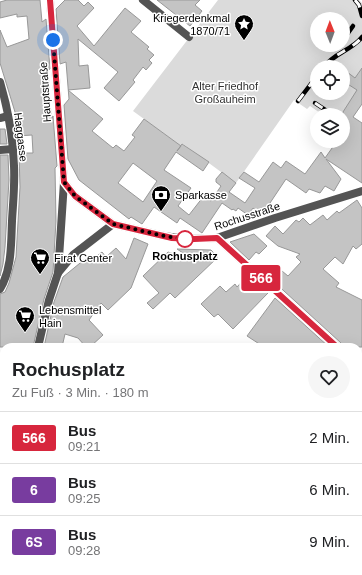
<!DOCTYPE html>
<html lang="de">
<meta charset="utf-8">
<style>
body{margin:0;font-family:Helvetica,sans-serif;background:#f6f6f6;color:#202124;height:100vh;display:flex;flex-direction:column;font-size:15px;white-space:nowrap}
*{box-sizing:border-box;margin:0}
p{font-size:13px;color:#757577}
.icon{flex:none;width:22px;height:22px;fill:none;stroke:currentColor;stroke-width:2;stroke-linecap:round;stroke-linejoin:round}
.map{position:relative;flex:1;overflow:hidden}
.sheet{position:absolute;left:0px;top:343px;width:362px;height:232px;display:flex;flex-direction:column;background:#fff;border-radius:12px 12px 0 0;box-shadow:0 4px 16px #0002}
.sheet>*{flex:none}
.badge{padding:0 8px;border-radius:3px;font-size:14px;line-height:26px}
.needle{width:26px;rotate:359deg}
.fabs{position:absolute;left:310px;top:12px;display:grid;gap:8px}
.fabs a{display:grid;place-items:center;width:40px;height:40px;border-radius:50%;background:#fff;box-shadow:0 4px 16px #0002;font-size:20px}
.you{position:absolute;width:20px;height:20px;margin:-10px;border:3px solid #fff;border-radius:50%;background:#1a73e8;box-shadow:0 0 0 6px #1a73e833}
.map>.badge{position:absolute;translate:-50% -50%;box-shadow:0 0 0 2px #fff}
.round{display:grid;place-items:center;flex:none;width:42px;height:42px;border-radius:21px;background:#f6f6f6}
.head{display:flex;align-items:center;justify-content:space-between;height:68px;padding:0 12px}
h1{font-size:19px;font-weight:600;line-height:30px}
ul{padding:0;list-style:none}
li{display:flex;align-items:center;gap:12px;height:52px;padding:0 12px;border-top:1px solid #e0e0e0}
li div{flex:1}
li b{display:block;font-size:15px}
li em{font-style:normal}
li .badge{min-width:44px;font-weight:700;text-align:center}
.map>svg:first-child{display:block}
</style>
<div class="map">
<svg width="362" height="575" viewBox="0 0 362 575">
<rect width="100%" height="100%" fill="#fff"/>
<path fill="#dbdbdb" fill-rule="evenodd" d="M 218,0 L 359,0 L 362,3 L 362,104 L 353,117 L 343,155 L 332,148 L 337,141 L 343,141 L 343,115 L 323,115 L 310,106 L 307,109 L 294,100 L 236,183 L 183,144 L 181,146 L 133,111 ZM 317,19 L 343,19 L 343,45 L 317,45 ZM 317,67 L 343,67 L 343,93 L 317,93 Z"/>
<g fill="#c4c4c4" stroke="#989898" fill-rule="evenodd">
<path d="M 7,0 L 40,0 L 42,22 L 46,19 L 50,69 L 48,70 L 50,105 L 52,118 L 53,116 L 57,166 L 55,168 L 56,221 L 53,272 L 44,299 L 33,347 L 0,347 L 0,294 L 5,292 L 9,283 L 16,257 L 20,187 L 19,153 L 33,153 L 32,135 L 17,136 L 15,112 L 0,63 L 0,30 L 7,47 L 29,39 L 27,16 L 17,17 L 17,14 L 0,18 L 0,2 Z"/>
<path d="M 65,0 L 78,0 L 84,6 L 88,2 L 94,8 L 77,26 L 94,46 L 125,8 L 141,21 L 131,32 L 149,47 L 147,49 L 154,55 L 149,60 L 152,63 L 146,70 L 143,67 L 133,80 L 135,82 L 119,101 L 104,88 L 118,72 L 78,39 L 79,66 L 88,65 L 90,88 L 68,90 L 103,119 L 92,131 L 113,148 L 116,145 L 124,151 L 135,137 L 132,135 L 144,119 L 181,146 L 177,151 L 182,144 L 209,162 L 203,171 L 176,152 L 164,170 L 191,188 L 178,206 L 189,215 L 203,197 L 211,201 L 221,186 L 216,182 L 216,179 L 222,172 L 236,183 L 229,192 L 245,203 L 255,188 L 239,178 L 244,172 L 259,182 L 273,162 L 281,168 L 286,161 L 305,174 L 321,152 L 325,158 L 337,141 L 343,141 L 343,112 L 357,90 L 343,81 L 343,69 L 355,78 L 362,68 L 362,104 L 353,117 L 362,123 L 362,183 L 326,159 L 341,179 L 334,191 L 325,186 L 320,193 L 309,189 L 306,193 L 286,179 L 264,212 L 261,210 L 259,213 L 253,208 L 248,215 L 238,208 L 236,211 L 233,209 L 232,210 L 222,203 L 202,233 L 180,218 L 177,223 L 154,207 L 142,224 L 131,217 L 129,219 L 79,180 L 68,159 L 64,105 L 69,99 L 66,62 L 60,64 L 56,9 ZM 133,163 L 157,181 L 143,202 L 118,183 Z"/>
<path d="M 157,0 L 200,0 L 195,5 L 202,11 L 190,26 Z"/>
<path d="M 0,129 L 5,129 L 7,144 L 0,144 Z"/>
<path d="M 0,155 L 8,155 L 9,180 L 5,247 L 3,264 L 0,276 Z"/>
<path d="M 357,200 L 362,208 L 362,244 L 356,249 L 353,246 L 343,264 L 335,257 L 323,269 L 339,283 L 336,287 L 362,300 L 362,347 L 342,347 L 341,343 L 273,281 L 282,271 L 288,276 L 301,262 L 296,257 L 300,254 L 278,246 L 266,236 L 275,226 L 283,234 L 296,220 L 299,222 L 303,218 L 310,225 L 323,215 L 327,220 L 337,211 L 339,213 Z"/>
<path d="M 254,234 L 267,246 L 259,254 L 256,252 L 249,260 L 230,242 Z"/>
<path d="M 134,238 L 148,244 L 131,288 L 108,310 L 101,303 L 89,320 L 103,335 L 90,347 L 86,347 L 78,338 L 65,334 L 62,347 L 44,347 L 54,302 L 63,277 L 85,259 L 88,263 L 102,252 L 106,257 L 116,248 L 126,259 Z"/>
<path d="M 177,249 L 211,250 L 218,257 L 175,298 L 170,293 L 153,309 L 147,303 L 159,293 L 143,276 L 168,252 L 188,259 L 189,257 Z"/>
<path d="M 248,275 L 268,293 L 233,329 L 218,314 L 214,317 L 201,304 L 220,286 L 226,292 L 235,284 L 237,287 Z"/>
<path d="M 275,298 L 329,347 L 264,347 L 247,336 Z"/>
</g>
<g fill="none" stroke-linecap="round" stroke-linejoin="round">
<path stroke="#545454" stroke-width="7" d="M 0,529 L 4,529"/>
<g stroke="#545454" stroke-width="8">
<path d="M 50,0 L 64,182 L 58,273"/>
<path d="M 143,0 L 189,37"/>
<path d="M 0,82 C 8,109 13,138 14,166 C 15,184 13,203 12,221 C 11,244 12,269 0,289"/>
<path d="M 0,118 L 8,116"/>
<path d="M 0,150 L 13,149"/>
<path d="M 64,182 L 75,196 L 113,224 L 164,236 L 186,239 L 217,238 L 275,218 L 362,191"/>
<path d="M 217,238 L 337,347"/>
<path d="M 38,347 L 49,300 L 58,273 L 73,255 L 113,224"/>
<path d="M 358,368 L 362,372"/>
<path d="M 0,390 L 4,392"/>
<path d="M 0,418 L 4,416"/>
<path d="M 0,499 L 4,500"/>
<path d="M 81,571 L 85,575"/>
<path d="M 234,571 L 237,575"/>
<path d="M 15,575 L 15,571"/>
</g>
<defs>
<g id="rail">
<path d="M 355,0 L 359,5 L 362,16"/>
<path d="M 343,40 L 353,26"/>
<path d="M 324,67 C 334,53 352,50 362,37"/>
<path d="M 298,101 L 317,76"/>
<path d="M 315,103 L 327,111"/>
</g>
</defs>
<use href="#rail" stroke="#000" stroke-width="4.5"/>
<use href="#rail" stroke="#fff" stroke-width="3" stroke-dasharray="9" stroke-linecap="butt"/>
</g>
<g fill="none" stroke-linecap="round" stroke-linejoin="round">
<defs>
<path id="line" d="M 50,0 L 64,182 L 75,196 L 113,224 L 172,238 L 194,239 L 217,238 L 337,347"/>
</defs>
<use href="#line" stroke="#fff" stroke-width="9"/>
<use href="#line" stroke="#d7263d" stroke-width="6"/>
<path stroke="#000" stroke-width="4" stroke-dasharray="0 7.2" d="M 53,40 L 64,182 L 75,196 L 113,224 L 164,236 L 185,239"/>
</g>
<defs>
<symbol id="sight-pin" viewBox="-11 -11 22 30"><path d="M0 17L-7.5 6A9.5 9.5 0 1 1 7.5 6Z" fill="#000" stroke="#fff"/><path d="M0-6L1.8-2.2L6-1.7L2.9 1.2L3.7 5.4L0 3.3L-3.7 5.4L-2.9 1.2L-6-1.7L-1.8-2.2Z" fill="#fff"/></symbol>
<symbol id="bank-pin" viewBox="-11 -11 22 30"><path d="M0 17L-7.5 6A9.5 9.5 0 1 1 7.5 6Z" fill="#000" stroke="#fff"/><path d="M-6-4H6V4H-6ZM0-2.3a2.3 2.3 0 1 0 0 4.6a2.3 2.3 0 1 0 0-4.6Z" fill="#fff"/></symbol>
<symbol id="supermarket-pin" viewBox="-11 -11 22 30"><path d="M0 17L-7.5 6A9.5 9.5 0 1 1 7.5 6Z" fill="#000" stroke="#fff"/><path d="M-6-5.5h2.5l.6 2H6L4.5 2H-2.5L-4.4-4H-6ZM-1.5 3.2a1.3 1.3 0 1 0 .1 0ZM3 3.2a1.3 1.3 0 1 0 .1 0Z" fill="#fff"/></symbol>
</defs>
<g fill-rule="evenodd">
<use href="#sight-pin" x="233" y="13" width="22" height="30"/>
<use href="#bank-pin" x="150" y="184" width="22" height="30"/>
<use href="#supermarket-pin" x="29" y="247" width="22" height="30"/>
<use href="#supermarket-pin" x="14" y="305" width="22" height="30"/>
</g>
<circle fill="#fff" stroke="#d7263d" stroke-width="2" cx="185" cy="239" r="8"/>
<g text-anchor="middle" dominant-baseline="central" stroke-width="3" stroke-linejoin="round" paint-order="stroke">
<g font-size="11" fill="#000" stroke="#fff" text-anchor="start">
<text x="230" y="18" text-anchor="end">Kriegerdenkmal<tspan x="230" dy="13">1870/71</tspan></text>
<text x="175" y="195">Sparkasse</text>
<text x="54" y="258">Firat Center</text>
<text x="39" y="310">Lebensmittel<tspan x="39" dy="13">Hain</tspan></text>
</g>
<g font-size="11" fill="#323232" stroke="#fff">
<text x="225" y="86">Alter Friedhof<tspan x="225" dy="13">Großauheim</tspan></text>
</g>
<g font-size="11" fill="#000" stroke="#fff">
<text transform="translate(45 92) rotate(-94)">Hauptstraße</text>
<text transform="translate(21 137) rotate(83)">Haggasse</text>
<text transform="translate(247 216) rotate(-18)">Rochusstraße</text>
</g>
<g font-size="11" font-weight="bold" fill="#000" stroke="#fff">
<text x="185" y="256">Rochusplatz</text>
</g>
</g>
</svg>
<div class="fabs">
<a><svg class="needle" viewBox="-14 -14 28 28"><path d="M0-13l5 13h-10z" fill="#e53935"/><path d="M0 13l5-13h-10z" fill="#757577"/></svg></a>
<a><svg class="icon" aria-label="locate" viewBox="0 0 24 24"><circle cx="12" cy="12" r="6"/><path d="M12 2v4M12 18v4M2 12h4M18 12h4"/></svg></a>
<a><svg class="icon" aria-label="layers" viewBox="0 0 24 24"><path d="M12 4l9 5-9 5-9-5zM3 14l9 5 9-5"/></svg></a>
</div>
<div class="you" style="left:53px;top:40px"></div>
<b class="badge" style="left:261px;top:278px;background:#d7263d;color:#fff">566</b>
<section class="sheet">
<div class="head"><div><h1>Rochusplatz</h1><p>Zu Fuß · 3 Min. · 180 m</p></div><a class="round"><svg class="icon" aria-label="heart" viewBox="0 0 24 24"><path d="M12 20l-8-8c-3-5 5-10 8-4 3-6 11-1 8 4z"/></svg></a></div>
<ul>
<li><span class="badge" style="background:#d7263d;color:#fff">566</span><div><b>Bus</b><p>09:21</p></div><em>2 Min.</em></li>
<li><span class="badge" style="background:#783c9f;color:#fff">6</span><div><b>Bus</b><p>09:25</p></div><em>6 Min.</em></li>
<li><span class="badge" style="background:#783c9f;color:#fff">6S</span><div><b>Bus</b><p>09:28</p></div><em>9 Min.</em></li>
</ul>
</section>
</div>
